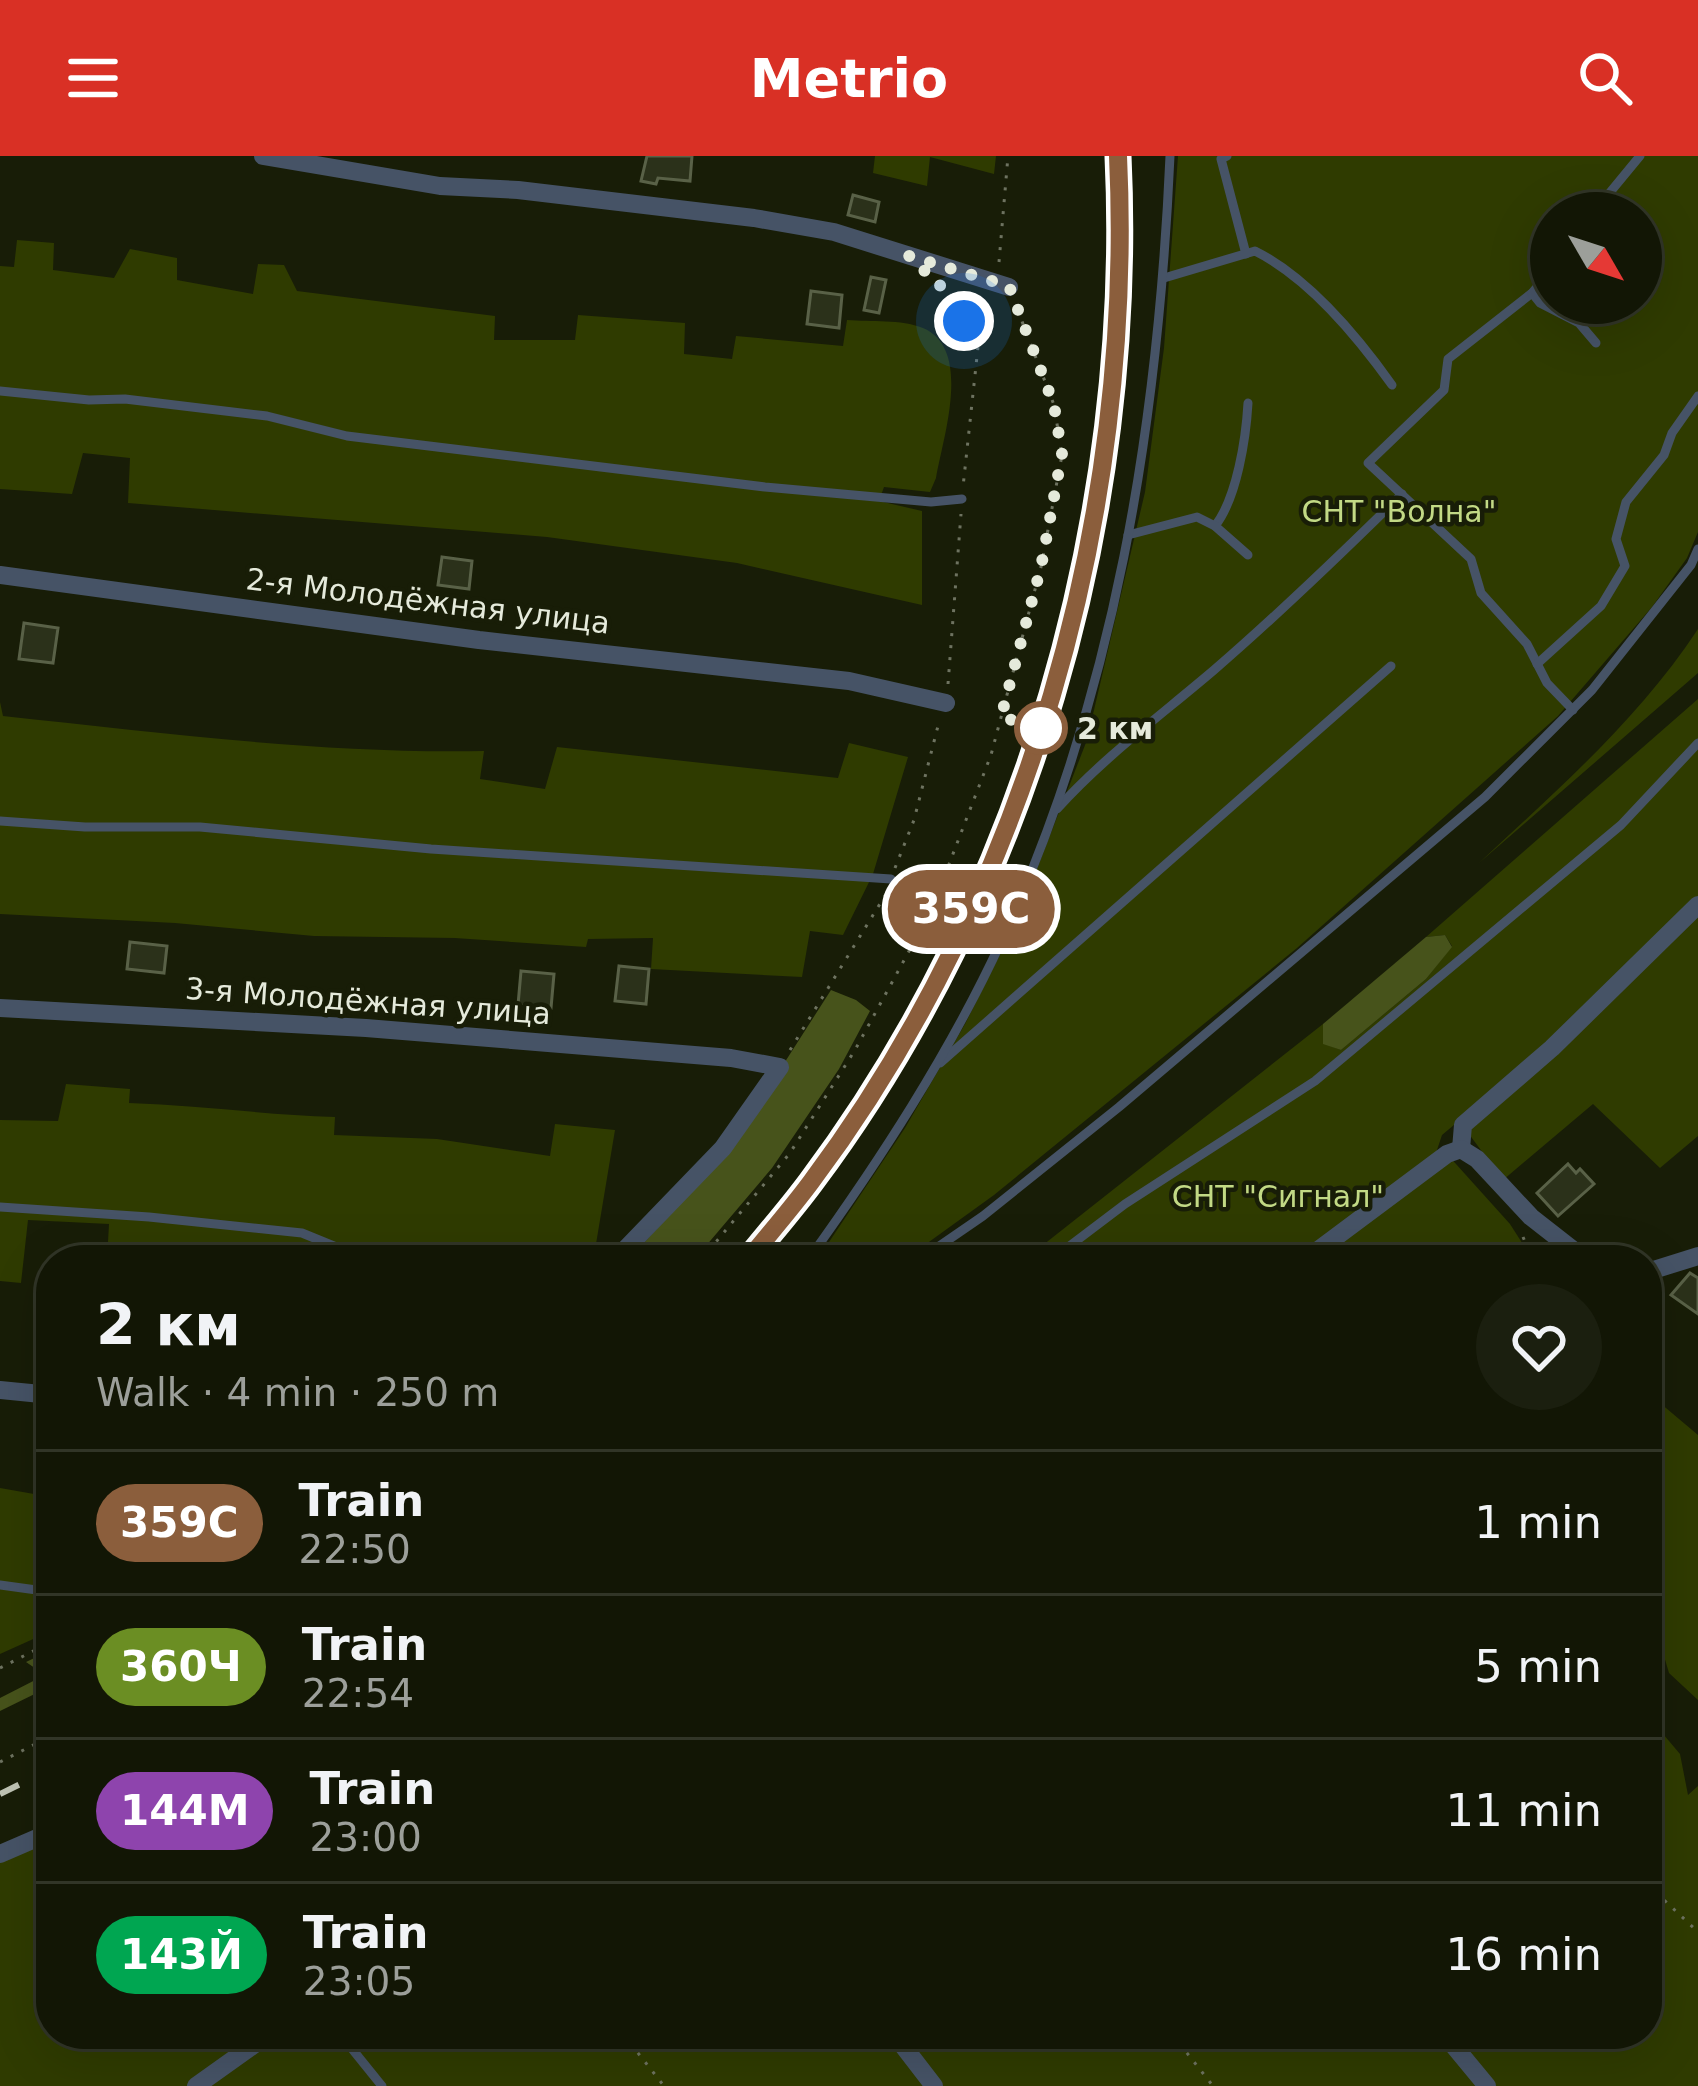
<!DOCTYPE html>
<meta charset="utf-8">
<style>
body{margin:0;font-family:"DejaVu Sans",sans-serif;background:#1b1f0f;color:#f1f3f6;height:100vh;display:flex;flex-direction:column;font-size:45px;white-space:nowrap}
*{box-sizing:border-box;margin:0}
p{font-size:39px;color:#9c9f9a}
.icon{flex:none;width:66px;height:66px;fill:none;stroke:currentColor;stroke-width:2;stroke-linecap:round;stroke-linejoin:round}
.map{position:relative;flex:1;overflow:hidden}
.drawer{position:absolute;left:36px;top:1089px;width:1626px;height:804px;display:flex;flex-direction:column;background:#121605;border-radius:48px;box-shadow:0 12px 48px #0002,0 0 0 3px #313527}
.drawer>*{flex:none}
.badge{padding:0 24px;border-radius:39px;font-size:42px;line-height:78px}
.needle{width:78px;rotate:129deg}
.fabs{position:absolute;left:1530px;top:36px;display:grid;gap:24px}
.fabs a{display:grid;place-items:center;width:132px;height:132px;border-radius:50%;background:#121605;box-shadow:0 12px 48px #0002,0 0 0 3px #313527;font-size:60px}
.you{position:absolute;width:60px;height:60px;margin:-30px;border:9px solid #fff;border-radius:50%;background:#1a73e8;box-shadow:0 0 0 18px #1a73e833}
.map>.badge{position:absolute;translate:-50% -50%;box-shadow:0 0 0 6px #fff}
.round{display:grid;place-items:center;flex:none;width:126px;height:126px;border-radius:63px;background:#1b1f0f}
.head{display:flex;align-items:center;justify-content:space-between;height:204px;padding:0 60px}
h1{font-size:57px;font-weight:600;line-height:90px}
ul{padding:0;list-style:none}
li{display:flex;align-items:center;gap:36px;height:144px;padding:0 60px;border-top:3px solid #313527}
li div{flex:1}
li b{display:block;font-size:45px}
li em{font-style:normal}
li .badge{min-width:132px;font-weight:700;text-align:center}
header{display:flex;justify-content:space-between;align-items:center;height:156px;padding:0 60px;background:#d93025;color:#fff;font-size:54px;font-weight:600}
.map>svg:first-child{display:block}
</style>
<header><svg class="icon" aria-label="menu" viewBox="0 0 24 24"><path d="M4 6h16M4 12h16M4 18h16"/></svg>Metrio<svg class="icon" aria-label="search" viewBox="0 0 24 24"><circle cx="10" cy="10" r="6"/><path d="M15 15l6 6"/></svg></header>
<div class="map">
<svg width="1698" height="1930" viewBox="0 0 1698 1930">
<rect width="100%" height="100%" fill="#181d07"/>
<g fill="#2f3b00" fill-rule="evenodd">
<path d="M 875,0 L 996,0 L 994,18 L 930,1 L 927,30 L 873,17 Z"/>
<path d="M 1178,0 L 1698,0 L 1698,376 L 1687,402 L 1652,451 L 1558,560 L 1297,792 L 994,1039 L 904,1104 L 817,1104 L 905,972 L 965,868 L 1016,767 L 1087,584 L 1145,336 L 1164,192 ZM 1551,57 L 1641,57 L 1641,147 L 1551,147 Z"/>
<path d="M 17,84 L 54,87 L 53,114 L 114,122 L 130,93 L 177,102 L 177,124 L 253,138 L 258,108 L 284,109 L 297,135 L 495,160 L 494,184 L 575,184 L 578,159 L 685,167 L 684,198 L 732,203 L 736,180 L 843,190 L 847,164 C 871,166 901,163 923,172 C 973,193 943,281 936,322 L 930,336 L 884,331 L 879,345 L 922,355 L 922,449 L 737,407 L 547,381 L 128,347 L 130,302 L 83,297 L 72,338 L 0,333 L 0,110 L 14,111 Z"/>
<path d="M 1698,473 L 1698,517 L 1479,707 C 1558,633 1638,564 1698,473 Z"/>
<path d="M 1698,543 L 1698,980 L 1660,1012 L 1593,948 L 1503,1024 L 1466,974 L 1539,898 L 1442,979 L 1436,997 L 1293,1104 L 1024,1104 L 1323,868 L 1323,887 L 1341,894 L 1426,823 L 1452,790 L 1445,779 L 1426,781 Z"/>
<path d="M 0,546 L 3,560 C 162,577 324,598 484,595 L 480,623 L 545,633 L 557,591 L 838,622 L 849,587 L 908,601 L 873,718 L 843,779 L 810,775 L 802,821 L 651,813 L 653,782 L 588,783 L 586,791 L 455,782 L 314,780 L 175,767 L 0,758 Z"/>
<path d="M 66,928 L 130,933 L 129,947 C 198,949 266,959 335,961 L 334,979 L 437,983 L 550,1000 L 555,968 L 615,974 L 595,1094 L 577,1104 L 107,1104 L 109,1068 L 28,1064 L 21,1127 L 0,1125 L 0,964 L 58,965 Z"/>
<path d="M 1447,998 L 1510,1068 L 1533,1104 L 1315,1104 Z"/>
<path d="M 1647,1236 L 1698,1279 L 1698,1544 L 1669,1517 L 1658,1480 L 1647,1469 Z"/>
<path d="M 0,1332 L 51,1341 L 51,1475 L 0,1498 Z"/>
<path d="M 1647,1559 L 1680,1598 L 1688,1639 L 1698,1630 L 1698,1930 L 0,1930 L 0,1703 L 51,1683 L 51,1878 L 1647,1878 Z"/>
</g>
<g fill="#47531b">
<path d="M 1445,779 L 1452,791 L 1426,823 L 1341,894 L 1323,888 L 1323,868 L 1426,781 Z"/>
<path d="M 831,834 L 856,844 L 870,855 L 839,913 L 772,1012 L 694,1104 L 628,1104 L 726,998 Z"/>
<path d="M 51,1494 L 51,1530 L 0,1555 L 0,1542 L 45,1519 L 26,1506 Z"/>
</g>
<g fill="#2b311a" stroke="#596147" stroke-width="3">
<path d="M 647,0 L 692,0 L 690,25 L 658,22 L 656,28 L 641,25 Z"/>
<path d="M 853,39 L 879,46 L 875,66 L 848,59 Z"/>
<path d="M 871,121 L 886,124 L 879,157 L 864,154 Z"/>
<path d="M 811,135 L 842,139 L 839,172 L 807,168 Z"/>
<path d="M 442,401 L 472,405 L 469,433 L 438,429 Z"/>
<path d="M 24,467 L 58,472 L 53,507 L 19,503 Z"/>
<path d="M 130,786 L 167,790 L 164,817 L 127,813 Z"/>
<path d="M 619,810 L 649,813 L 646,848 L 615,845 Z"/>
<path d="M 521,815 L 554,818 L 551,852 L 518,849 Z"/>
<path d="M 1568,1008 L 1576,1017 L 1580,1013 L 1594,1028 L 1558,1060 L 1537,1037 Z"/>
<path d="M 1690,1117 L 1698,1122 L 1698,1158 L 1671,1139 Z"/>
</g>
<g fill="none" stroke-linecap="round" stroke-linejoin="round">
<g stroke="#6e7360" stroke-width="3" stroke-dasharray="3 9" stroke-linecap="butt">
<path d="M 999,106 L 1008,0"/>
<path d="M 941,130 L 950,139 L 978,191 L 963,331"/>
<path d="M 948,528 L 961,358"/>
<path d="M 895,712 L 914,664 L 939,566"/>
<path d="M 790,894 L 886,738"/>
<path d="M 1523,1081 L 1533,1104"/>
<path d="M 701,1104 L 790,997 L 855,894 L 931,755 L 991,599 L 1041,411 L 1062,299 L 1054,249 L 1015,147"/>
<path d="M 0,1512 L 51,1486"/>
<path d="M 0,1606 L 51,1580"/>
<path d="M 1647,1728 L 1698,1776"/>
<path d="M 623,1878 L 664,1930"/>
<path d="M 1172,1878 L 1213,1930"/>
</g>
<g stroke="#465366" stroke-width="9">
<path d="M 1227,0 L 1221,3 L 1246,98"/>
<path d="M 1593,57 L 1640,0"/>
<path d="M 1551,114 L 1532,137 L 1448,203 L 1444,234 L 1368,307 L 1471,403 L 1481,437 L 1527,488 L 1547,527 L 1573,554"/>
<path d="M 1164,122 L 1255,95 C 1309,122 1357,180 1392,229"/>
<path d="M 1532,137 L 1540,147 L 1579,167 L 1596,187"/>
<path d="M 0,235 L 89,244 L 125,243 L 267,260 L 347,280 L 765,331 L 931,346 L 962,343"/>
<path d="M 1215,370 C 1237,342 1246,282 1248,247"/>
<path d="M 1128,379 L 1197,361 L 1215,370 L 1248,399"/>
<path d="M 1537,508 L 1601,450 L 1625,410 L 1616,383 L 1626,346 L 1664,299 L 1672,277 L 1698,240"/>
<path d="M 1057,653 C 1104,601 1160,560 1214,514 C 1279,458 1341,398 1402,338"/>
<path d="M 0,665 L 85,671 L 200,671 L 431,693 L 891,723"/>
<path d="M 940,907 L 1391,510"/>
<path d="M 0,1051 L 149,1061 L 302,1077 L 368,1104"/>
<path d="M 808,1104 C 880,1004 949,898 1001,786 C 1115,539 1158,269 1170,0"/>
<path d="M 919,1104 L 983,1060 L 1119,951 L 1485,641 L 1592,534 L 1691,409 L 1698,393"/>
<path d="M 1051,1104 L 1125,1048 L 1315,925 L 1621,669 L 1698,587"/>
<path d="M 0,1429 L 51,1436"/>
<path d="M 340,1878 L 382,1930"/>
</g>
<g stroke="#465366" stroke-width="18">
<path d="M 263,0 L 440,30 L 518,34 L 754,62 L 834,76 L 1009,131"/>
<path d="M 0,419 L 479,484 L 849,525 L 946,547"/>
<path d="M 0,852 L 366,872 L 731,902 L 780,911 L 723,992 L 615,1104"/>
<path d="M 1461,993 L 1463,969 L 1552,892 L 1698,749"/>
<path d="M 1305,1104 L 1447,998 L 1461,993 L 1477,1003 L 1531,1061 L 1586,1104"/>
<path d="M 1647,1116 L 1698,1100"/>
<path d="M 0,1234 L 51,1239"/>
<path d="M 0,1698 L 51,1676"/>
<path d="M 894,1878 L 934,1930"/>
<path d="M 1444,1878 L 1487,1930"/>
<path d="M 196,1930 L 269,1878"/>
</g>
<g stroke="#bfc4b4" stroke-width="6" stroke-dasharray="21 21" stroke-linecap="butt">
<path d="M 748,1104 C 769,1078 791,1053 811,1026 C 1028,736 1135,361 1118,0"/>
<path d="M 0,1638 L 51,1613"/>
</g>
</g>
<g fill="none" stroke-linecap="round" stroke-linejoin="round">
<defs>
<path id="line" d="M 748,1104 C 769,1078 791,1053 811,1026 C 1027,738 1135,358 1118,0"/>
</defs>
<use href="#line" stroke="#fff" stroke-width="27"/>
<use href="#line" stroke="#8b5e3c" stroke-width="18"/>
<path stroke="#e5eadb" stroke-width="12" stroke-dasharray="0 21.6" d="M 964,165 L 950,139 L 909,100 L 1009,130 L 1054,249 L 1062,298 L 1041,411 L 1001,561 L 1041,572"/>
</g>
<circle fill="#fff" stroke="#8b5e3c" stroke-width="6" cx="1041" cy="572" r="24"/>
<g text-anchor="middle" dominant-baseline="central" stroke-width="9" stroke-linejoin="round" paint-order="stroke">
<g font-size="30" fill="#c2d985" stroke="#181d07">
<text x="1399" y="355">СНТ "Волна"</text>
<text x="1278" y="1040">СНТ "Сигнал"</text>
</g>
<g font-size="30" fill="#e5eadb" stroke="#181d07">
<text transform="translate(428 445) rotate(7)">2-я Молодёжная улица</text>
<text transform="translate(368 845) rotate(4)">3-я Молодёжная улица</text>
</g>
<g font-size="30" font-weight="bold" fill="#e5eadb" stroke="#181d07" text-anchor="start">
<text x="1077" y="572">2 км</text>
</g>
</g>
</svg>
<div class="fabs">
<a><svg class="needle" viewBox="-14 -14 28 28"><path d="M0-13l5 13h-10z" fill="#e53935"/><path d="M0 13l5-13h-10z" fill="#9c9f9a"/></svg></a>
</div>
<div class="you" style="left:964px;top:165px"></div>
<b class="badge" style="left:971px;top:753px;background:#8b5e3c;color:#fff">359С</b>
<section class="drawer">
<div class="head"><div><h1>2 км</h1><p>Walk · 4 min · 250 m</p></div><a class="round"><svg class="icon" aria-label="heart" viewBox="0 0 24 24"><path d="M12 20l-8-8c-3-5 5-10 8-4 3-6 11-1 8 4z"/></svg></a></div>
<ul>
<li><span class="badge" style="background:#8b5e3c;color:#fff">359С</span><div><b>Train</b><p>22:50</p></div><em>1 min</em></li>
<li><span class="badge" style="background:#6b8e23;color:#fff">360Ч</span><div><b>Train</b><p>22:54</p></div><em>5 min</em></li>
<li><span class="badge" style="background:#8e44ad;color:#fff">144М</span><div><b>Train</b><p>23:00</p></div><em>11 min</em></li>
<li><span class="badge" style="background:#00a651;color:#fff">143Й</span><div><b>Train</b><p>23:05</p></div><em>16 min</em></li>
</ul>
</section>
</div>
